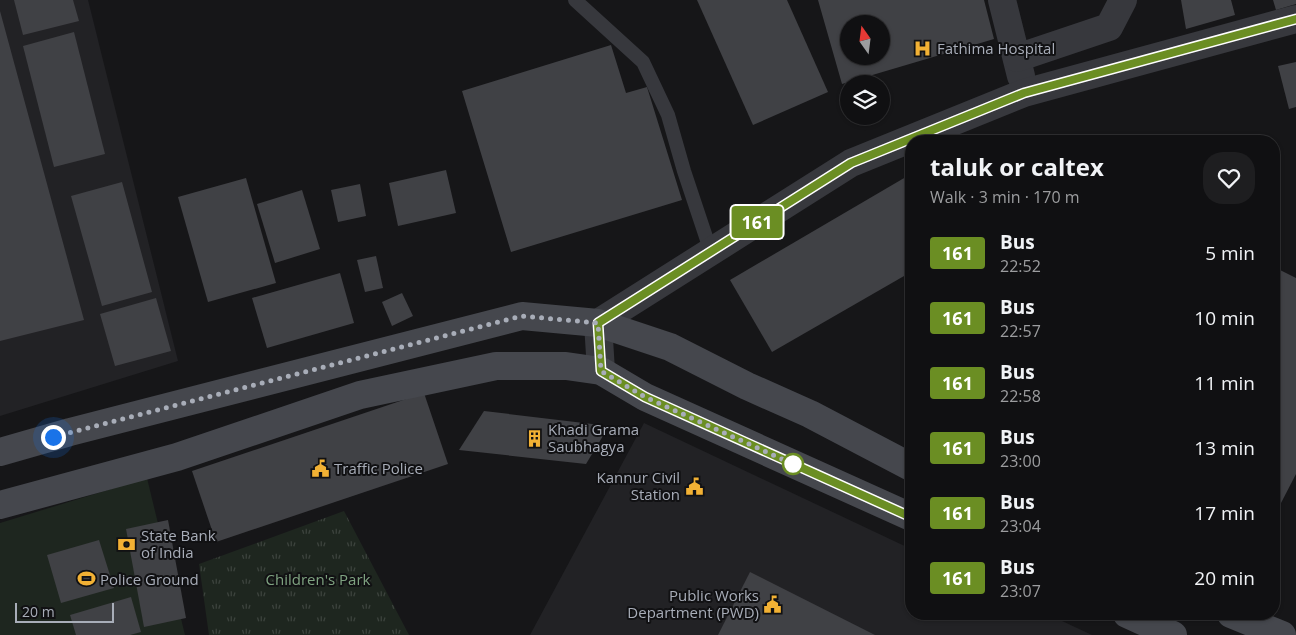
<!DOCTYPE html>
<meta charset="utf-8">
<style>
body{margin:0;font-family:"Open Sans",sans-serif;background:#1e1e20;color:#f1f3f6;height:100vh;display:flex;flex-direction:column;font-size:19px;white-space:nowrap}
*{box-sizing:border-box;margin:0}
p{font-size:16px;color:#9c9d9f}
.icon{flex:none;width:28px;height:28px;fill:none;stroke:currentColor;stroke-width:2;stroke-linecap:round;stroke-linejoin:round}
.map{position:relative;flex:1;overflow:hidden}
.side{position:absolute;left:905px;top:135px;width:375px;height:485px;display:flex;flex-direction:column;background:#101012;border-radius:20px;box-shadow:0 1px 4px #0004,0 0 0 1px #303032}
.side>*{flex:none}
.badge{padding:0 10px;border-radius:4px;font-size:18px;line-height:32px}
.needle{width:32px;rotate:346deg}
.tools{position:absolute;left:840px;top:15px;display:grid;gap:10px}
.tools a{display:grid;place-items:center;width:50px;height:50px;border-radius:50%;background:#101012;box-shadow:0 1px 4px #0004,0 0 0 1px #303032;font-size:25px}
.scale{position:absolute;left:15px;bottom:12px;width:99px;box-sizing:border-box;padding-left:5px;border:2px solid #a8adb8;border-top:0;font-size:14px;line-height:18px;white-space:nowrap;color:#a8adb8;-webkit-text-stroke:4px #111113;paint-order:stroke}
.you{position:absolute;width:25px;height:25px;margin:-12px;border:4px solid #fff;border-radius:50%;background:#1a73e8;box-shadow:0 0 0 8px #1a73e833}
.map>.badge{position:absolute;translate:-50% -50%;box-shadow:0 0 0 2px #fff}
.round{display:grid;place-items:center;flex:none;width:52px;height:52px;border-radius:20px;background:#1e1e20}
.overview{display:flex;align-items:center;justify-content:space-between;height:85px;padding:0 25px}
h1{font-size:24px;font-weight:700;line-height:38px}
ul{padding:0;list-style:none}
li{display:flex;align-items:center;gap:15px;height:65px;padding:0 25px}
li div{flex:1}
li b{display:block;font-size:19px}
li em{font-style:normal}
li .badge{min-width:55px;font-weight:700;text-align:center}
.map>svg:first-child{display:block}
</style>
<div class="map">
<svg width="1296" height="635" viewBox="0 0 1296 635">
<defs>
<pattern id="park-tufts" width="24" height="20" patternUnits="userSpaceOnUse" patternTransform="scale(1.25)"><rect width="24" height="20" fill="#1e261f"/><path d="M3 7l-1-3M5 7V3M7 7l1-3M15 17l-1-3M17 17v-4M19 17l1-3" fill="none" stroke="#3c433d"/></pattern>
</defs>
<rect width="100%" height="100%" fill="#161618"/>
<g fill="#222225">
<path d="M 0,0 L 88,0 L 178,361 L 0,416 Z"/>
<path d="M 644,423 L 911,549 L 911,614 L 1047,614 L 1092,635 L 530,635 Z"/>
</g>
<path fill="url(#park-tufts)" d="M 344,511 L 409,635 L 209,635 L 199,564 Z"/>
<path fill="#1e261f" d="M 147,478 L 185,635 L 0,635 L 0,523 Z"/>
<g fill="#404145" fill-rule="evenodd">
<path d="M 14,0 L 73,0 L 79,21 L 23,35 Z"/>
<path d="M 697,0 L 787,0 L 828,92 L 753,125 Z"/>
<path d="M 818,0 L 984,0 L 994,39 L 842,84 ZM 849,24 L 881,24 L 881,56 L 849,56 Z"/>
<path d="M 1181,0 L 1231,0 L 1235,15 L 1186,29 Z"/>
<path d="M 1273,0 L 1296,0 L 1296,4 L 1276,10 Z"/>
<path d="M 0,11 L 84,320 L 0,341 Z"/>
<path d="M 74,32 L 105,154 L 54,167 L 23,46 Z"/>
<path d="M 611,45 L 626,93 L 647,87 L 682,200 L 511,252 L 462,91 Z"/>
<path d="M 1296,62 L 1296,107 L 1289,109 L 1278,66 Z"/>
<path d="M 446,170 L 456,213 L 398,226 L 389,183 Z"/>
<path d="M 911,174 L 911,272 L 772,352 L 730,280 Z"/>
<path d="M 246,178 L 276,283 L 208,302 L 178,197 Z"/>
<path d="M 122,182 L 152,292 L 102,306 L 71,196 Z"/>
<path d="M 360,184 L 366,216 L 338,222 L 331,190 Z"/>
<path d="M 302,190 L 320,249 L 275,263 L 257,204 Z"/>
<path d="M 376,256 L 383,288 L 365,292 L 357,260 Z"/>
<path d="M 1274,267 L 1296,278 L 1296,474 L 1281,503 L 1274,500 Z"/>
<path d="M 340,273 L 354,323 L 267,348 L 252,298 Z"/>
<path d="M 402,293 L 413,316 L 392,326 L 382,302 Z"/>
<path d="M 156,298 L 171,351 L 115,366 L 100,314 Z"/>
<path d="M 424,393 L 448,464 L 216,542 L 192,471 Z"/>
<path d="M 484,411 L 609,426 L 586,464 L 459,450 Z"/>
<path d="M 168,520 L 186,618 L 144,627 L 126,529 Z"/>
<path d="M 99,540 L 114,588 L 61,603 L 47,555 Z"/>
<path d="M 750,572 L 875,635 L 718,635 Z"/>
<path d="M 131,597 L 141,632 L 130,635 L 76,635 L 70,615 Z"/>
</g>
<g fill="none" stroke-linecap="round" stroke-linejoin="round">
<path stroke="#37383d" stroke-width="14" d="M 575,0 L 643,62 L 668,115 L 684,171 L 711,252"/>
<g stroke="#37383d" stroke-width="28">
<path d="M 1002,0 L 1021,76"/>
<path d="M 1017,58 L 1109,27 L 1123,0"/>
<path d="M 601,371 L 598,323 L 851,163 L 1024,93 L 1296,19"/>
</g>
<g stroke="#45474d" stroke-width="28">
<path d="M 0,452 L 70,432 L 522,316 L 598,323 L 670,347 L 747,386 L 810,414 L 911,467"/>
<path d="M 0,505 L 177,457 L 360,395 L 496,366 L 566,366 L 601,371 L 645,397 L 911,517"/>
<path d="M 1127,614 L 1173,635"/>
<path d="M 1231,614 L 1282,635"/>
</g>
</g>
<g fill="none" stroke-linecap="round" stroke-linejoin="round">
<defs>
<path id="line" d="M 911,517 L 645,397 L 601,371 L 598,323 L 851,163 L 1024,93 L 1296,19"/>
</defs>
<use href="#line" stroke="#fff" stroke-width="11"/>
<use href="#line" stroke="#6b8e23" stroke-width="8"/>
<path stroke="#a8adb8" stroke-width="5" stroke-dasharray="0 9" d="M 53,437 L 522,316 L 598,323 L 601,371 L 645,397 L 793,464"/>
</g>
<defs>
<symbol id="hospital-bare" viewBox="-9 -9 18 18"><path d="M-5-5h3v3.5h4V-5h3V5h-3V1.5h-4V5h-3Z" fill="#f2b134" stroke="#111113" stroke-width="2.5" paint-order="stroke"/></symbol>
<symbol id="building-bare" viewBox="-9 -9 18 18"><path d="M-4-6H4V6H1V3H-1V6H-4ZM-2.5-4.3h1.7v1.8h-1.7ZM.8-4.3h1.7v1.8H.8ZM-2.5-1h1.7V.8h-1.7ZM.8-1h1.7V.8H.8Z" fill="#f2b134" stroke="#111113" stroke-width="2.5" paint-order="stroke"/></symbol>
<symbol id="civic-bare" viewBox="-9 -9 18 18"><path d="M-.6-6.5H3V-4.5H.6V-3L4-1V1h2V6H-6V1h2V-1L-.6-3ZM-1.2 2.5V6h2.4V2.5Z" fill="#f2b134" stroke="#111113" stroke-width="2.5" paint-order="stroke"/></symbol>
<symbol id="bank-bare" viewBox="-9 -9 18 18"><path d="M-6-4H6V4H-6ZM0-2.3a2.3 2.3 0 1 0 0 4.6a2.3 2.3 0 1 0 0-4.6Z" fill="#f2b134" stroke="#111113" stroke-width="2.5" paint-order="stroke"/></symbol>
<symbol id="stadium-bare" viewBox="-9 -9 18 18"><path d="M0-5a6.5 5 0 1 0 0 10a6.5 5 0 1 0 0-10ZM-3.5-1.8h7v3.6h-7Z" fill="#f2b134" stroke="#111113" stroke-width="2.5" paint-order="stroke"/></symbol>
</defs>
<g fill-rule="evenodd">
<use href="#hospital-bare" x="910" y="36" width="25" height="25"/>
<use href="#building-bare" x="522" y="426" width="25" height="25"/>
<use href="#civic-bare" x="308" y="456" width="25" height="25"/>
<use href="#civic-bare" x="682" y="474" width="25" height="25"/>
<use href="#bank-bare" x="114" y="532" width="25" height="25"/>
<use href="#stadium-bare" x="74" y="566" width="25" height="25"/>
<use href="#civic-bare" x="760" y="592" width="25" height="25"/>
</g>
<circle fill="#fff" stroke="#6b8e23" stroke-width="2.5" cx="793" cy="464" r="10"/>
<g text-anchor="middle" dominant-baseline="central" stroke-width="4" stroke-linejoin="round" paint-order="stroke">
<g font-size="15" fill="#a8adb8" stroke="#111113" text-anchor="start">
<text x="937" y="48">Fathima Hospital</text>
<text x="548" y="429">Khadi Grama<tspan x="548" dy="17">Saubhagya</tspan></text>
<text x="334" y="468">Traffic Police</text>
<text x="680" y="477" text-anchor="end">Kannur Civil<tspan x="680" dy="17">Station</tspan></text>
<text x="141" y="535">State Bank<tspan x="141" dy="17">of India</tspan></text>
<text x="100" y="579">Police Ground</text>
<text x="759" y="595" text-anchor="end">Public Works<tspan x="759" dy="17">Department (PWD)</tspan></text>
</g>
<g font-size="15" fill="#7fa381" stroke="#111113">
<text x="318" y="579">Children's Park</text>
</g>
</g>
</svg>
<div class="tools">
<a><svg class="needle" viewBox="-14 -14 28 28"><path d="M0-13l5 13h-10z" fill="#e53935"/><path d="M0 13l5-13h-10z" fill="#9c9d9f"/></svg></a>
<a><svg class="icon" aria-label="layers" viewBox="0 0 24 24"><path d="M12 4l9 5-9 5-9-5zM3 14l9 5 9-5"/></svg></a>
</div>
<div class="scale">20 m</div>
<div class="you" style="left:53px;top:437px"></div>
<b class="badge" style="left:757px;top:222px;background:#6b8e23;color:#fff">161</b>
<section class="side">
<div class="overview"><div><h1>taluk or caltex</h1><p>Walk · 3 min · 170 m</p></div><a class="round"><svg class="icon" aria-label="heart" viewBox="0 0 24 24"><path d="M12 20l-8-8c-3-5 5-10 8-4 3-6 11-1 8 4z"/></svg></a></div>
<ul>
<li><span class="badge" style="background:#6b8e23;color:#fff">161</span><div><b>Bus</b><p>22:52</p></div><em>5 min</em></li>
<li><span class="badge" style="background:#6b8e23;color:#fff">161</span><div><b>Bus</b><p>22:57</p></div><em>10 min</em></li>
<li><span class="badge" style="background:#6b8e23;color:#fff">161</span><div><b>Bus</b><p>22:58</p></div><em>11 min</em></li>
<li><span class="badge" style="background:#6b8e23;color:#fff">161</span><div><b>Bus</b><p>23:00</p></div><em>13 min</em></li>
<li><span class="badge" style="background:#6b8e23;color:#fff">161</span><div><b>Bus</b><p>23:04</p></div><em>17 min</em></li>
<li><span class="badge" style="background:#6b8e23;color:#fff">161</span><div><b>Bus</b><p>23:07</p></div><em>20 min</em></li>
</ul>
</section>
</div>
